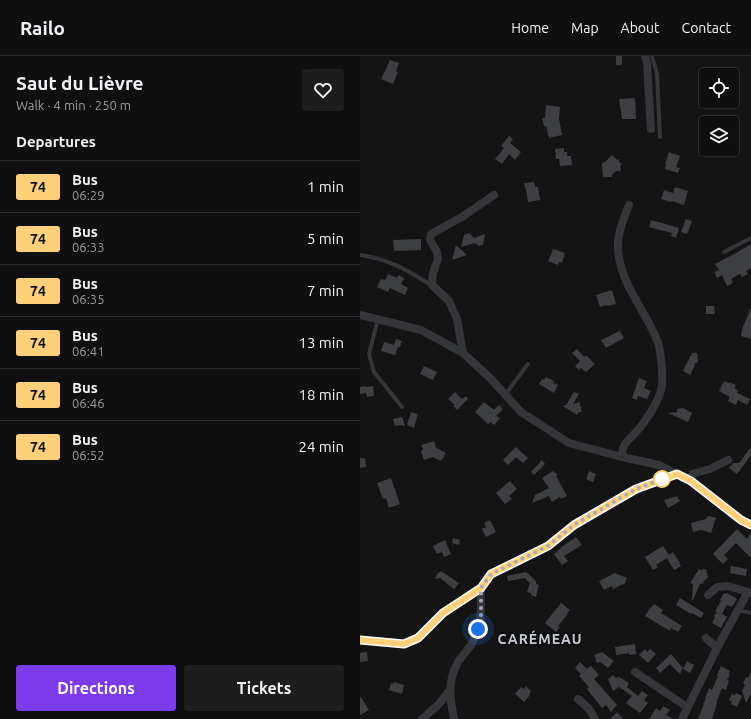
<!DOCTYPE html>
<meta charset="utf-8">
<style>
body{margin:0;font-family:Ubuntu,sans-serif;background:#1d1d1e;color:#f1f3f6;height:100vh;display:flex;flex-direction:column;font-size:15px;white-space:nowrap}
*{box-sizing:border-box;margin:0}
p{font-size:13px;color:#9b9c9f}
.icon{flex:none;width:22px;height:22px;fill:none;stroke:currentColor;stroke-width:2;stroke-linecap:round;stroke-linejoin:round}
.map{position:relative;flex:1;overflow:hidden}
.drawer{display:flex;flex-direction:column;background:#0f0f10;width:360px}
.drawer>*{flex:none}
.badge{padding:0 8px;border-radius:3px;font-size:14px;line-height:26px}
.buttons{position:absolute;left:339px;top:12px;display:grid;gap:8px}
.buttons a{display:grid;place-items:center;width:40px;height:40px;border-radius:4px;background:#0f0f10;box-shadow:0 1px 3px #0004,0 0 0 1px #2f2f30;font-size:20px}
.you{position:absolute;width:20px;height:20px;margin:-10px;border:3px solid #fff;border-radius:50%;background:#1a73e8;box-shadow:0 0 0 6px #1a73e833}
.map>.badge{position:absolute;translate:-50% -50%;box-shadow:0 0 0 2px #fff}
h2{padding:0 16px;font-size:15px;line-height:36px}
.round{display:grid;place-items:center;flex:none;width:42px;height:42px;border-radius:4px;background:#1d1d1e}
.overview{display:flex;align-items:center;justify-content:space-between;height:68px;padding:0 16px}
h1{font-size:19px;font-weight:700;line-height:30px}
.primary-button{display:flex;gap:8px;margin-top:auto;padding:8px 16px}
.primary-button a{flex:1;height:46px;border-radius:4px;background:#7c3aed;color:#fff;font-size:16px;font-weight:700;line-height:46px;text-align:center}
.primary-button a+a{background:#1d1d1e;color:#f1f3f6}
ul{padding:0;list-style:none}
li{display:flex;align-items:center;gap:12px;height:52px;padding:0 16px;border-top:1px solid #2f2f30}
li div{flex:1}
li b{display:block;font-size:15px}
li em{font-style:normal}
li .badge{min-width:44px;font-weight:700;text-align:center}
header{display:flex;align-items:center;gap:24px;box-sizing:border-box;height:56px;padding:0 20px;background:#0f0f10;border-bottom:1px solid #2f2f30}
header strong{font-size:19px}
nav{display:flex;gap:22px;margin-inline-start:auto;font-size:14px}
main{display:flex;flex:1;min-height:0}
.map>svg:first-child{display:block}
</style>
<header>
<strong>Railo</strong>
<nav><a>Home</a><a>Map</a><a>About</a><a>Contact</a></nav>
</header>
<main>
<section class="drawer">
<div class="overview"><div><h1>Saut du Lièvre</h1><p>Walk · 4 min · 250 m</p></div><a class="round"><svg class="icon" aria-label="heart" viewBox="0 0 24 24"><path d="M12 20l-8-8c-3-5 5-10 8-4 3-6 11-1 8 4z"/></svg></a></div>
<h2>Departures</h2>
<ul>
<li><span class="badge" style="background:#fed07a;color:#111">74</span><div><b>Bus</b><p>06:29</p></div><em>1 min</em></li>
<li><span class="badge" style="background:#fed07a;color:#111">74</span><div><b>Bus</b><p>06:33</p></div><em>5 min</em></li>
<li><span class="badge" style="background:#fed07a;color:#111">74</span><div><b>Bus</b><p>06:35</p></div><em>7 min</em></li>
<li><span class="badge" style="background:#fed07a;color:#111">74</span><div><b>Bus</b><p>06:41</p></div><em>13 min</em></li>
<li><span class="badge" style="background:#fed07a;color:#111">74</span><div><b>Bus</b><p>06:46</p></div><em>18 min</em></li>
<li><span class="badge" style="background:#fed07a;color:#111">74</span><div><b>Bus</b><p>06:52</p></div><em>24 min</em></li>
</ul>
<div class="primary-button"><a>Directions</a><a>Tickets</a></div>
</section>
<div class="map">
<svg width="391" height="663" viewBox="0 0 391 663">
<rect width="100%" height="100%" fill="#141415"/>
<g fill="#3e3f42">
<rect x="256" y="0" width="6" height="9"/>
<path d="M 30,4 L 39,7 L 36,15 L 38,16 L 33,28 L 21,23 L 25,15 Z"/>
<path d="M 275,42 L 276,63 L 262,63 L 259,43 Z"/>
<path d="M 186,49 L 200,51 L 199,63 L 202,79 L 189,82 L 186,70 L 184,70 L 182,62 L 185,62 Z"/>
<path d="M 149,80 L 153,83 L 150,87 L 161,96 L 155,104 L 149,98 L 142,108 L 135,103 L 144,92 L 141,90 Z"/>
<path d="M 204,92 L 204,96 L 207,96 L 207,100 L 211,100 L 212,109 L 200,110 L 199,103 L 196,103 L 195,93 Z"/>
<path d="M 309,96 L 320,100 L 316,111 L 320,112 L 318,117 L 305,113 L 306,108 L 305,108 Z"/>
<path d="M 252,99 L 257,104 L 259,103 L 259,106 L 262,108 L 260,110 L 261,115 L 256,115 L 252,119 L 252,121 L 243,121 L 242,107 L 245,106 Z"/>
<path d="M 174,126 L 175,131 L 178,131 L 180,144 L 168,146 L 166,133 L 165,132 L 164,127 Z"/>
<path d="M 315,131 L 328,135 L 324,149 L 312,145 L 311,146 L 301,143 L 304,134 L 313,137 Z"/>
<path d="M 326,163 L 332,165 L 327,178 L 321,176 Z"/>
<path d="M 291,164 L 319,172 L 316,182 L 311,180 L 312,177 L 289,171 Z"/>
<path d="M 109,177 L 114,182 L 125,178 L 123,189 L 119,190 L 115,187 L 101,191 L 104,179 Z"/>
<path d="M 61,183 L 61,194 L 34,195 L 33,184 Z"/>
<path d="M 391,188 L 391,212 L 386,215 L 388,218 L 382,221 L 380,218 L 371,223 L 373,227 L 367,230 L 362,219 L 357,222 L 354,216 L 359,214 L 355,208 L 376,197 Z"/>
<path d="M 96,189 L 107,199 L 92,204 Z"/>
<path d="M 193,193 L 205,197 L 202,207 L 199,206 L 198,209 L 188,205 Z"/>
<path d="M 28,218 L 37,222 L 39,219 L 44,222 L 41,228 L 48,232 L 45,239 L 30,232 L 28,236 L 17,231 L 21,223 L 25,224 Z"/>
<path d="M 252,234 L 256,248 L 247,250 L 247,249 L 240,251 L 236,239 Z"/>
<path d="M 346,250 L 354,250 L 355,258 L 346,258 Z"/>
<path d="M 390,253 L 391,253 L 391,283 L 381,280 L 383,269 L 384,269 Z"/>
<path d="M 260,275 L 264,282 L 246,292 L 241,284 Z"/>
<path d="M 36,283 L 42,285 L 40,291 L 38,291 L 35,299 L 21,295 L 24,286 L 34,289 Z"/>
<path d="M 217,293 L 224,301 L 226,299 L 235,308 L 226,316 L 221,312 L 219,314 L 215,310 L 220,305 L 212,297 Z"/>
<path d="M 332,297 L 337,297 L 338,305 L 337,307 L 335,307 L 334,311 L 330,319 L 323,315 Z"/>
<path d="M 64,310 L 77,316 L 73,324 L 60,318 Z"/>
<path d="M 186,321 L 194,325 L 193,327 L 198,329 L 194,337 L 179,328 L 182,323 L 184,324 Z"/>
<path d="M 279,322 L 287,325 L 284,332 L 291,335 L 287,343 L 278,340 L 277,344 L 272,342 Z"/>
<path d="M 364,325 L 369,327 L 369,326 L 376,329 L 374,332 L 378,334 L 377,337 L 390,343 L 387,349 L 378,344 L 376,349 L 368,345 L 370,341 L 359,335 Z"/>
<path d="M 5,330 L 6,331 L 13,330 L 14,340 L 7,341 L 6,337 L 0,338 L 0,331 Z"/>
<path d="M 95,336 L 102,343 L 106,340 L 108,343 L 97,354 L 93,350 L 95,349 L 88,343 Z"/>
<path d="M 214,336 L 219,338 L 213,348 L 220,346 L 220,350 L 222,351 L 221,353 L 222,356 L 219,356 L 217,359 L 203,350 L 206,349 Z"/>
<path d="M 124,346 L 134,354 L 139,349 L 143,353 L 136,360 L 140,362 L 134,369 L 131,366 L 128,368 L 115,356 Z"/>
<path d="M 323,352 L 332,357 L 328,366 L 308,357 L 317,356 L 317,353 Z"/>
<path d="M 51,356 L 58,358 L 54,372 L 47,369 Z"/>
<path d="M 42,361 L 45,370 L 41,369 L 35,370 L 33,363 Z"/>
<path d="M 74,385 L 76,392 L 86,397 L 81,405 L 73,401 L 64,404 L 61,396 L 63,393 L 61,389 Z"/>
<path d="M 156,391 L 168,402 L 163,407 L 156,401 L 148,409 L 143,404 Z"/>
<path d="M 390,392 L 391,393 L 391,399 L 377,418 L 369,412 L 373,407 L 379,407 Z"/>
<path d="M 0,402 L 5,402 L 6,411 L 0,412 Z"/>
<path d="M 182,404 L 185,408 L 174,419 L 171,416 Z"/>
<path d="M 193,415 L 198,419 L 196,420 L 207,440 L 201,443 L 200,441 L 192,446 L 189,440 L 172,447 L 175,439 L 189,432 L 182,422 Z"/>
<path d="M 229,415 L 236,418 L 233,426 L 226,423 Z"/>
<path d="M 31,422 L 40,448 L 29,452 L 26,442 L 23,443 L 17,427 Z"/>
<path d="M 150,425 L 157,433 L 149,440 L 152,443 L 145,448 L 136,437 Z"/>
<path d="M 317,440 L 320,445 L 308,452 L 304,444 Z"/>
<path d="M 348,460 L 356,462 L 351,477 L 341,474 L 333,476 L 331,467 L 346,463 Z"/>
<path d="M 130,464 L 136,476 L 126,481 L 122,473 L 126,471 L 124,467 Z"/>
<path d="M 377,473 L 387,483 L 391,476 L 391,502 L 376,487 L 364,499 L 368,503 L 363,508 L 353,498 Z"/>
<path d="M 216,481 L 222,489 L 204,500 L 208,505 L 202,509 L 194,498 L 201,492 L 200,492 Z"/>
<path d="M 93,482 L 100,484 L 99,489 L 92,487 Z"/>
<path d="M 85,484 L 91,498 L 84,501 L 82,496 L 77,498 L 73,490 Z"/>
<path d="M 303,490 L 309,499 L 313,496 L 320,507 L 319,507 L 321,510 L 314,514 L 307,502 L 296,509 L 298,511 L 293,514 L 285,501 Z"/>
<path d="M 371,510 L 387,513 L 386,520 L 370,517 Z"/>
<path d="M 339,513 L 341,514 L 346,513 L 348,522 L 345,523 L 346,524 L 343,525 L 344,527 L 340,528 L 333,544 L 332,544 L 333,528 L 330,527 Z"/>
<path d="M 81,515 L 99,527 L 94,533 L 80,522 L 75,523 L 77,518 Z"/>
<path d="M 166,516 L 176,525 L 176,528 L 179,529 L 176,541 L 171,539 L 171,537 L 167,536 L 170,527 L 165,522 L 148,525 L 147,520 Z"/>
<path d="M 255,517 L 267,522 L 264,529 L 263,528 L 253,533 L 252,530 L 244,534 L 239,525 Z"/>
<path d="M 364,537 L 366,538 L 367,537 L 377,543 L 372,551 L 367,549 L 362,558 L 367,561 L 361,572 L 352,567 L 355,561 L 354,560 L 357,556 L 355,555 L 361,545 L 360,544 Z"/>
<path d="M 320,542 L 344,557 L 341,562 L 332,557 L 331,558 L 316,549 Z"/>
<path d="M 201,547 L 210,554 L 206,559 L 207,559 L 198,570 L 200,571 L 196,576 L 185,567 Z"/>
<path d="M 294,548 L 303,554 L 301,557 L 322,570 L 318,576 L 311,572 L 310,575 L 285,560 L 291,551 L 292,551 Z"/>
<path d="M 275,588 L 276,598 L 269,599 L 269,597 L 256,599 L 255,591 Z"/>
<path d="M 285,593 L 287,596 L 290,593 L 296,598 L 288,607 L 279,599 Z"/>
<path d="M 7,596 L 8,605 L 0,606 L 0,597 Z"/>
<path d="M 242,596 L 254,605 L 248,612 L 240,606 L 237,607 L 234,599 Z"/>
<path d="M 311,598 L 323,612 L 320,618 L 310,608 L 300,617 L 296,612 Z"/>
<path d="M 327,605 L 334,609 L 330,617 L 323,613 Z"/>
<path d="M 220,606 L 227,613 L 231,610 L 239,619 L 234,623 L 257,649 L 251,656 L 246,649 L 242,652 L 227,633 L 229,631 L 219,620 L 221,618 L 215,612 Z"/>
<path d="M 361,610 L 370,615 L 369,618 L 370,618 L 367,624 L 369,625 L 366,634 L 362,632 L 356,647 L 357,647 L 352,663 L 338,663 L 344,648 L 343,648 L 346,642 L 345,642 L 349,632 L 352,634 L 358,620 L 357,619 Z"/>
<path d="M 391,616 L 391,638 L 386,647 L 382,635 L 385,629 L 383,627 L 386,621 L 388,622 Z"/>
<path d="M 253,619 L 256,622 L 259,621 L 269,627 L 267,631 L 278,640 L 282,635 L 288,639 L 284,644 L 288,647 L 280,657 L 266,647 L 272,640 L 259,631 L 253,635 L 248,623 Z"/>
<path d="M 34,626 L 44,629 L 42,638 L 29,634 L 31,627 L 33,628 Z"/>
<path d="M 166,630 L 171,635 L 169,638 L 170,639 L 164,646 L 155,638 L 161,631 L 164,633 Z"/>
<path d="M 376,637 L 382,640 L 377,651 L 371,648 L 372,646 L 369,644 L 372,638 L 375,639 Z"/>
<path d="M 0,640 L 9,654 L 0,659 Z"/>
<path d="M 303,650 L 310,654 L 306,659 L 313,663 L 289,663 L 296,652 L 300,655 Z"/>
<path d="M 257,656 L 263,663 L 250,663 Z"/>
</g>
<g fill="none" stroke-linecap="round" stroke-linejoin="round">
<g stroke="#35363a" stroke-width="4">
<path d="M 292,0 L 297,18 L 300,81"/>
<path d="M 364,196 L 391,182"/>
<path d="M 0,199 C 29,203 47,214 71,229"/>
<path d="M 18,263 L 9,298 L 14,316 L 42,351"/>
<path d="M 145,339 L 168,308"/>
<path d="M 378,554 L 391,557"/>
</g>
<g stroke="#35363a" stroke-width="8">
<path d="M 285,0 L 287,7 L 291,73"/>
<path d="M 0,259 L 61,274 L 103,297 L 130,322 L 161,356 L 209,387 L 262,401 L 299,409 L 331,425 L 381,464 L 391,469"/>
<path d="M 103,297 L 97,263 L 89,245 L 72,229 L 73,217 L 78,203 L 77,196 L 70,184 L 71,178 L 102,161 L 134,139"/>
<path d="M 262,401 C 262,398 262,393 264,390 C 266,385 273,380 276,376 C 285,367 301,342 302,329 C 303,319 301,293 297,284 C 285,254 259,226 258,192 C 257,178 264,162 269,149"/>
<path d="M 331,425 L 332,418 L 350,413 L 368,404"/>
<path d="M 348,539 L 357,531 L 368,530 L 391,537"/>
<path d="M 0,584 L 44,588 L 58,582 L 83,557 L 121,532 L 131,518 L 188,490 L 214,469 L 276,433 L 317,418"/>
<path d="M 357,592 L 388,536"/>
<path d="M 275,616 L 327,651"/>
<path d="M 218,643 L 229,653 L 235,663"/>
<path d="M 62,663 L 78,649 L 90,634"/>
<path d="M 94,663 C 90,643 87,625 98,606 C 102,600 107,595 111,589 C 114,584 117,577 118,572 C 123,560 120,545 121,532"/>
<path d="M 322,663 L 357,592 L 346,582"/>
</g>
</g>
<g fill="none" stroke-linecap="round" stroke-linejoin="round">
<defs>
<path id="line" d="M 0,584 L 44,588 L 58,582 L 83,557 L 121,532 L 131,518 L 188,490 L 214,469 L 276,433 L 317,418 L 331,425 L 381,464 L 391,469"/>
</defs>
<use href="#line" stroke="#fff" stroke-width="9"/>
<use href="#line" stroke="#fed07a" stroke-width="6"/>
<path stroke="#a5acb6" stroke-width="4" stroke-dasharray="0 7.2" d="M 118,573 L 121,564 L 121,532 L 131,518 L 188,490 L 214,469 L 276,433 L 302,423"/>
</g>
<circle fill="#fff" stroke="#fed07a" stroke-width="2" cx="302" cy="423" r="8"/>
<g text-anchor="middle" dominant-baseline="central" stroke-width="4" stroke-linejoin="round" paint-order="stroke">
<g font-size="14" font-weight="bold" letter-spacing="1" fill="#c6cad2" stroke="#0f0f10">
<text x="180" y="583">CARÉMEAU</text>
</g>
</g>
</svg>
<div class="buttons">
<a><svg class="icon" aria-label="locate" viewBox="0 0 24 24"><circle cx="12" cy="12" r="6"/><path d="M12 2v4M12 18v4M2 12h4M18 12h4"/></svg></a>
<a><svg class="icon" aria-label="layers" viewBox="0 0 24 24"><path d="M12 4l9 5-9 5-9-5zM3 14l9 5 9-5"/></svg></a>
</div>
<div class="you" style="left:118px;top:573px"></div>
</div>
</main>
